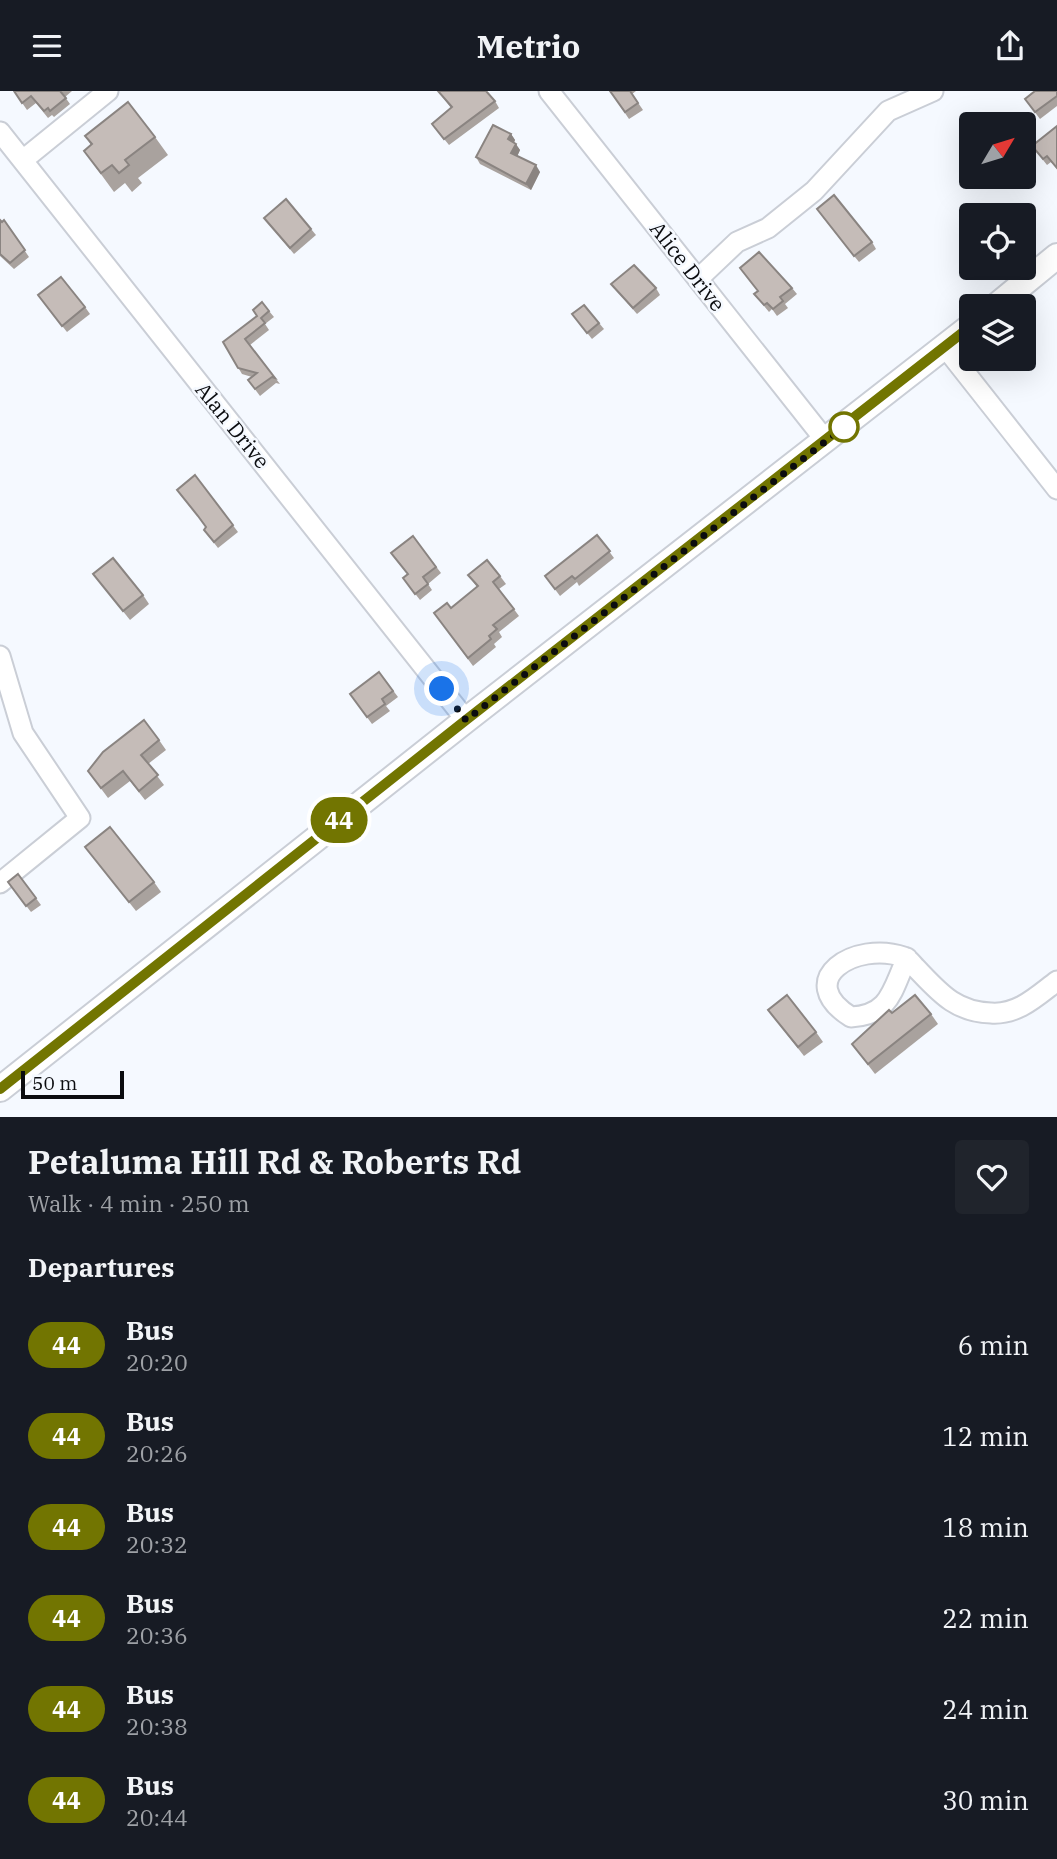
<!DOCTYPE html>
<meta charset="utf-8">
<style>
body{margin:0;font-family:"IBM Plex Serif",serif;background:#20242c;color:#f1f3f6;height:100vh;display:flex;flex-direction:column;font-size:26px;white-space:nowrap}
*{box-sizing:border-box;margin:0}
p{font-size:23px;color:#9ea1a6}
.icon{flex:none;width:38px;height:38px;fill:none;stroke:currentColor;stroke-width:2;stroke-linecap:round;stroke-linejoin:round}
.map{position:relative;height:1026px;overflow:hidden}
.side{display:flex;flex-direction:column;background:#171b24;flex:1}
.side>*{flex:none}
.badge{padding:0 14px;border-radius:23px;font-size:24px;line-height:46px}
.needle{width:46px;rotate:52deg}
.buttons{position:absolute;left:959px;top:21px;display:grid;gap:14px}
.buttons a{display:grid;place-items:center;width:77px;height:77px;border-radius:7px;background:#171b24;box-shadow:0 7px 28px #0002;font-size:35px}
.scale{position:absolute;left:21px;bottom:18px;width:103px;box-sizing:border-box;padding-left:7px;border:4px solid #0b0c0f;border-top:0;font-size:19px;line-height:24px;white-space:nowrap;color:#0b0c0f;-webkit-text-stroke:5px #f5f9ff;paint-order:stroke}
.you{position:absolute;width:35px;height:35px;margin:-18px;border:5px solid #fff;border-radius:50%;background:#1a73e8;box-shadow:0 0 0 10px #1a73e833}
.map>.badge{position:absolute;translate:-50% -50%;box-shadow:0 0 0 4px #fff}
h2{padding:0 28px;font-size:26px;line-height:63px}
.round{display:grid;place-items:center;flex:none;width:74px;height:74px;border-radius:7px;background:#20242c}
.head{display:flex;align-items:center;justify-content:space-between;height:119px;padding:0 28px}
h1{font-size:33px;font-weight:700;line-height:52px}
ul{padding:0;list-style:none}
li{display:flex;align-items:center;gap:21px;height:91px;padding:0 28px}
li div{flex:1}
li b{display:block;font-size:26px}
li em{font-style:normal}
li .badge{min-width:77px;font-weight:700;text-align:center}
header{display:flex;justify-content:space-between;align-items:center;height:91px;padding:0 28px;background:#171b24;font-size:32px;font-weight:700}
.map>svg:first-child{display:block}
</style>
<header><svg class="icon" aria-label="menu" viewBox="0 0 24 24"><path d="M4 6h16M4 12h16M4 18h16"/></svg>Metrio<svg class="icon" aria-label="share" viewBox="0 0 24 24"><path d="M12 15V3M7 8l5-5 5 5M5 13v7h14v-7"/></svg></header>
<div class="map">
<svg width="1057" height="1026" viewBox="0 0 1057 1026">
<rect width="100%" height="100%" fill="#f5f9ff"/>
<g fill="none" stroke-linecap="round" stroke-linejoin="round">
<defs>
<g id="minor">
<path d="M 549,0 L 826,350"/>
<path d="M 0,41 L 466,629"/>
<path d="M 23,69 L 108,0"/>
<path d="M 698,188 L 737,151 L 768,137 L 814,100 L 888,20 L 933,0"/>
<path d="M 945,256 L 1057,398"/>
<path d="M 0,565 L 23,642 L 80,727 L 0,792"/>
<path d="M 907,867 C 892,898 891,924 851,926 C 792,889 855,849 904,866 C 909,868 912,873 916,877 C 939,901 955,921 991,922 C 1018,924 1037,905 1057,890"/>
</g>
<g id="major">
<path d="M 996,215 L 1057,165"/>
<path d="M 0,998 L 466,629 L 971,235"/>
</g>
</defs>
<use href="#minor" stroke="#caced6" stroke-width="23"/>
<use href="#major" stroke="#caced6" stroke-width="28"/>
<use href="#minor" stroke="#fff" stroke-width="19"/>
<use href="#major" stroke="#fff" stroke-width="24"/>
</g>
<g fill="#a9a29e">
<path d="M 14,0 L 72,0 L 65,6 L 70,13 L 54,26 L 52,24 L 48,27 L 36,12 L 27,19 Z"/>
<path d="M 438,0 L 495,10 L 499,17 L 449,54 L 432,33 L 451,17 Z"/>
<path d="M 610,0 L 636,0 L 632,3 L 643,19 L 629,28 Z"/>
<path d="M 1057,0 L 1057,15 L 1040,28 L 1025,8 Z"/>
<path d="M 1057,35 L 1057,78 L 1051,71 L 1047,74 L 1032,55 Z"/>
<path d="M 511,43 L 515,49 L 514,52 L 520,59 L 517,65 L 540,81 L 531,99 L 480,73 L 476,66 Z"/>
<path d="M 85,45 L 155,46 L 168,64 L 138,87 L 142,92 L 132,101 L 125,92 L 114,101 L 84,60 L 91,54 Z"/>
<path d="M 821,124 L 872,151 L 876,158 L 859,171 Z"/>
<path d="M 264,127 L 311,138 L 316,144 L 294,163 Z"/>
<path d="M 0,129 L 2,131 L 4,129 L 29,166 L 14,178 L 0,165 Z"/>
<path d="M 611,193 L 656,197 L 660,204 L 637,223 Z"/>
<path d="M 792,197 L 797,203 L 785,213 L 788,217 L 777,225 L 772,218 L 769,221 L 754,203 Z"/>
<path d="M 43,211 L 85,216 L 90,223 L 67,241 Z"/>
<path d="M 269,220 L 274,226 L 265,233 L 269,239 L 250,254 L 280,293 L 276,292 L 260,305 L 248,289 L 252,286 L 242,283 L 223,251 L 257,225 Z"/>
<path d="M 572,223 L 599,232 L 604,238 L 592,248 Z"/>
<path d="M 195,384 L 238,441 L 218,457 L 204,439 L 206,436 L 202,430 L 177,399 Z"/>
<path d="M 597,444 L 614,467 L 579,495 L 577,491 L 560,505 L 545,485 Z"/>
<path d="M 413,445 L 441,482 L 428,493 L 432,499 L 420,509 L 403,487 L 407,483 Z"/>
<path d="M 93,483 L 143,504 L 149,513 L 130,529 Z"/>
<path d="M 468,484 L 500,485 L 506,493 L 499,498 L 519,525 L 499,541 L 502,546 L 494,553 L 496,556 L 473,575 L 434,522 L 451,517 L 477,496 Z"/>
<path d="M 379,581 L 398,606 L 386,615 L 390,620 L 372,633 L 350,603 Z"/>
<path d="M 159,649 L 166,659 L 148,673 L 164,694 L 145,709 L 130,690 L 108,707 L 88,680 Z"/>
<path d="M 85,756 L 154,791 L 161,801 L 136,820 Z"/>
<path d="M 18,783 L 41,814 L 31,821 L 8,791 Z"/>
<path d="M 768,919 L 816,941 L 823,951 L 804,965 Z"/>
<path d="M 892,922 L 931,923 L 938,933 L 875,983 L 852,953 Z"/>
</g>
<g fill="#8a8481">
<path d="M 511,43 L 515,49 L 512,55 L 508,48 Z"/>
<path d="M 516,53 L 520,59 L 516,68 L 511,62 Z"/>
<path d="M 536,74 L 540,81 L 531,99 L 526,93 Z"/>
</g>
<g fill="#c5bcb8" stroke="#8a8481" stroke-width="2">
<path d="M 14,0 L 60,0 L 66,7 L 50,20 L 48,17 L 44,20 L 31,5 L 22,12 Z"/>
<path d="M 438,0 L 486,0 L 495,10 L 444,48 L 432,33 L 452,16 Z"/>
<path d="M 610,0 L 630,0 L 638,12 L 625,21 Z"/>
<path d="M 1035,0 L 1057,0 L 1057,5 L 1035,21 L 1025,8 Z"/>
<path d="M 128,11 L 155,46 L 125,69 L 129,74 L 119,82 L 112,74 L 101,82 L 84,60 L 92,53 L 85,45 Z"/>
<path d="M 493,34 L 511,43 L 508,48 L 516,53 L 511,62 L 536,74 L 526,93 L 476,66 Z"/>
<path d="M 1057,35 L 1057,77 L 1047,65 L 1043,68 L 1032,55 Z"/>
<path d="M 834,104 L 872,151 L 854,165 L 817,118 Z"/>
<path d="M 286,108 L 311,138 L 290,157 L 264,127 Z"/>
<path d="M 0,129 L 2,131 L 4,129 L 25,159 L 10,172 L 0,163 Z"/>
<path d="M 759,161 L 792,197 L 780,206 L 783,210 L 773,218 L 767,212 L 764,214 L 754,203 L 758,200 L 740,177 Z"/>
<path d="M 634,174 L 656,197 L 633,217 L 611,193 Z"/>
<path d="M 61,186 L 85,216 L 62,235 L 38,204 Z"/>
<path d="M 262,211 L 269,220 L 261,227 L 265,232 L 245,248 L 275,287 L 272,286 L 255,298 L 248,289 L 257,282 L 238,277 L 223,251 L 257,225 L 253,219 Z"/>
<path d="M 584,214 L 599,232 L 587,242 L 572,223 Z"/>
<path d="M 195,384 L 233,434 L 214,451 L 204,439 L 206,436 L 198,425 L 177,399 Z"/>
<path d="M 597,444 L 610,460 L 575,488 L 572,485 L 555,498 L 545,485 Z"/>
<path d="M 413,445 L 436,476 L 423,486 L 428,493 L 415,503 L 403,487 L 408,483 L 391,462 Z"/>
<path d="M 113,467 L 143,504 L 123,520 L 93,483 Z"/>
<path d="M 487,469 L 500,485 L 493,491 L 514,518 L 493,534 L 497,538 L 489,545 L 491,548 L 468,567 L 434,522 L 447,512 L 451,517 L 478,495 L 468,484 Z"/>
<path d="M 379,581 L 393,600 L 382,608 L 385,613 L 367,626 L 350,603 Z"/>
<path d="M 144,629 L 159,649 L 141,664 L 158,684 L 139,700 L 123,680 L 101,697 L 88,680 L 103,661 Z"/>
<path d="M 110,736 L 154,791 L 129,811 L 85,756 Z"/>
<path d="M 18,783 L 36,807 L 26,815 L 8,791 Z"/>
<path d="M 787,904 L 816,941 L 798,956 L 768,919 Z"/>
<path d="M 915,904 L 931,923 L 868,973 L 852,953 L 889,919 L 892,922 Z"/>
</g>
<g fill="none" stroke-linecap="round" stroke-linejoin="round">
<defs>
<path id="line" d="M 0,998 L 466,629 L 971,235"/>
</defs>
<use href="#line" stroke="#fff" stroke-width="16"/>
<use href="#line" stroke="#727501" stroke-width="10"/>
<path stroke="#0b0c0f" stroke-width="7" stroke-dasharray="0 12.6" d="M 442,598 L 466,629 L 844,336"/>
</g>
<circle fill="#fff" stroke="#727501" stroke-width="3.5" cx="844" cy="336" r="14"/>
<g text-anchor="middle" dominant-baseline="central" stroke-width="5" stroke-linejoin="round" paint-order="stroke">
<g font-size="21" fill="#0b0c0f" stroke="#f5f9ff">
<text transform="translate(688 175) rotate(52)">Alice Drive</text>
<text transform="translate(233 334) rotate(51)">Alan Drive</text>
</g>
</g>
</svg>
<div class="buttons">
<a><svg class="needle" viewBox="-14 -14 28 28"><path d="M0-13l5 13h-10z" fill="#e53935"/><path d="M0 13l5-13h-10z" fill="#9ea1a6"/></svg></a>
<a><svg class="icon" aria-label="locate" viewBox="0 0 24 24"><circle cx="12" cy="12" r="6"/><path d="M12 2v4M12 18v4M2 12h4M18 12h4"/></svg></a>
<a><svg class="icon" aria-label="layers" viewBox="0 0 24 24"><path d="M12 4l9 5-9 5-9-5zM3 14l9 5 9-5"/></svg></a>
</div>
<div class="scale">50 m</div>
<div class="you" style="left:442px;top:598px"></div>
<b class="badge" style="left:339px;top:729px;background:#727501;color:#fff">44</b>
</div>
<section class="side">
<div class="head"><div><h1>Petaluma Hill Rd &amp; Roberts Rd</h1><p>Walk · 4 min · 250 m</p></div><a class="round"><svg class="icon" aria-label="heart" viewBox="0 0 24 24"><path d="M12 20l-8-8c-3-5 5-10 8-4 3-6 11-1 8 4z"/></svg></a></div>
<h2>Departures</h2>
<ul>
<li><span class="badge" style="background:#727501;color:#fff">44</span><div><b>Bus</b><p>20:20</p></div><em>6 min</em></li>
<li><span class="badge" style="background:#727501;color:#fff">44</span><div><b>Bus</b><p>20:26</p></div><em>12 min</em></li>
<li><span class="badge" style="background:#727501;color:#fff">44</span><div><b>Bus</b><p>20:32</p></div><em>18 min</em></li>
<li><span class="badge" style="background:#727501;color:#fff">44</span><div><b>Bus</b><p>20:36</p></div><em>22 min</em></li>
<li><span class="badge" style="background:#727501;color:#fff">44</span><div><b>Bus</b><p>20:38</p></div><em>24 min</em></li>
<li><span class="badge" style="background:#727501;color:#fff">44</span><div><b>Bus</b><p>20:44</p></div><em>30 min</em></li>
</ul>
</section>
